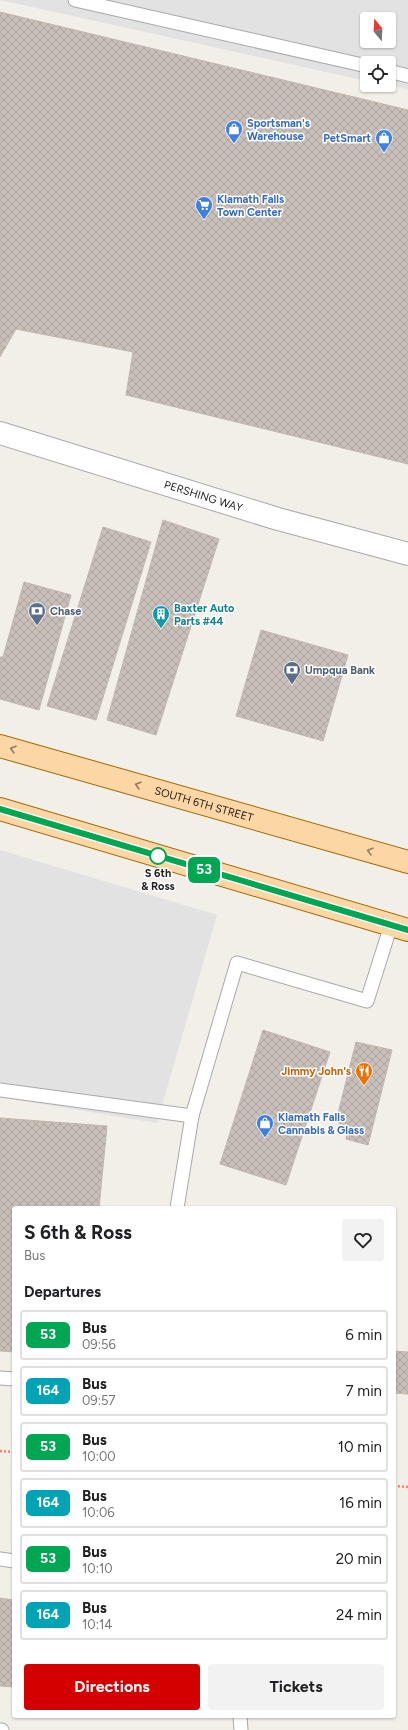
<!DOCTYPE html>
<style>
body{margin:0;font-family:Figtree,sans-serif;background:#f2f2f2;color:#202124;height:100vh;display:flex;flex-direction:column;font-size:15px;white-space:nowrap}
*{box-sizing:border-box;margin:0}
p{font-size:13px;color:#757577}
.icon{flex:none;width:22px;height:22px;fill:none;stroke:currentColor;stroke-width:2;stroke-linecap:round;stroke-linejoin:round}
.map{position:relative;flex:1;overflow:hidden}
.sheet{position:absolute;left:12px;top:1206px;width:384px;height:512px;display:flex;flex-direction:column;background:#fff;border-radius:4px;box-shadow:0 1px 3px #0004}
.sheet>*{flex:none}
.badge{padding:0 8px;border-radius:6px;font-size:14px;line-height:26px}
.needle{width:26px;rotate:342deg}
.tools{position:absolute;left:360px;top:12px;display:grid;gap:8px}
.tools a{display:grid;place-items:center;width:36px;height:36px;border-radius:4px;background:#fff;box-shadow:0 1px 3px #0004;font-size:20px}
.map>.badge{position:absolute;translate:-50% -50%;box-shadow:0 0 0 2px #fff}
h2{padding:0 12px;font-size:15px;line-height:36px}
.round{display:grid;place-items:center;flex:none;width:42px;height:42px;border-radius:4px;background:#f2f2f2}
.summary{display:flex;align-items:center;justify-content:space-between;height:68px;padding:0 12px}
h1{font-size:19px;font-weight:700;line-height:30px}
.action{display:flex;gap:8px;margin-top:auto;padding:8px 12px}
.action a{flex:1;height:46px;border-radius:4px;background:#d40000;color:#fff;font-size:16px;font-weight:700;line-height:46px;text-align:center}
.action a+a{background:#f2f2f2;color:#202124}
ul{padding:0;list-style:none}
li{display:flex;align-items:center;gap:12px;height:50px;margin:0 8px 6px;padding:0 4px;border:2px solid #e0e0e0;border-radius:4px}
li div{flex:1}
li b{display:block;font-size:15px}
li em{font-style:normal}
li .badge{min-width:44px;font-weight:700;text-align:center}
.map>svg:first-child{display:block}
</style>
<div class="map">
<svg width="408" height="1730" viewBox="0 0 408 1730">
<defs>
<pattern id="building-cross-hatch" width="8" height="8" patternUnits="userSpaceOnUse"><rect width="8" height="8" fill="#c7bfb8"/><path d="M0 0l8 8M0 8l8-8" fill="none" stroke="#aba49e"/></pattern>
</defs>
<rect width="100%" height="100%" fill="#f2efe9"/>
<g fill="#e2e2e2" fill-rule="evenodd">
<path d="M 0,0 L 408,0 L 408,89 L 388,85 L 389,85 L 389,63 L 367,63 L 367,81 ZM 367,19 L 389,19 L 389,41 L 367,41 Z"/>
<path d="M 0,850 L 217,915 L 157,1123 L 0,1097 Z"/>
</g>
<g fill="url(#building-cross-hatch)" stroke="#c4b6ab">
<path d="M 0,12 L 408,110 L 408,464 L 126,395 L 133,352 L 16,329 L 0,357 Z"/>
<path d="M 163,520 L 219,539 L 156,735 L 107,720 Z"/>
<path d="M 103,527 L 151,542 L 96,720 L 47,706 Z"/>
<path d="M 24,582 L 71,595 L 39,710 L 0,699 L 0,657 L 3,657 Z"/>
<path d="M 261,630 L 348,655 L 323,741 L 236,716 Z"/>
<path d="M 263,1030 L 330,1052 L 286,1185 L 220,1164 Z"/>
<path d="M 356,1042 L 392,1050 L 368,1145 L 346,1139 L 348,1130 L 336,1121 Z"/>
<path d="M 0,1118 L 107,1126 L 99,1208 L 14,1208 L 14,1352 L 0,1351 Z"/>
<path d="M 394,1351 L 408,1352 L 408,1394 L 394,1393 Z"/>
<path d="M 0,1598 L 14,1600 L 14,1687 L 0,1686 Z"/>
</g>
<g fill="none" stroke-linecap="round" stroke-linejoin="round">
<defs>
<g id="lane">
<path d="M 75,0 L 367,66"/>
<path d="M 389,71 L 408,76"/>
<path d="M 0,1090 L 192,1116 L 237,963 L 367,1001 L 391,925"/>
<path d="M 177,1208 L 192,1116"/>
<path d="M 0,1378 L 14,1379"/>
<path d="M 0,1559 L 14,1561"/>
<path d="M 240,1716 L 241,1730"/>
<path d="M 0,1730 L 2,1730"/>
</g>
<g id="street">
<path id="s1" d="M 0,433 L 278,519 L 408,554"/>
</g>
<g id="primary">
<path id="s2" d="M 0,746 L 408,862"/>
<path d="M 0,809 L 408,930"/>
</g>
</defs>
<use href="#lane" stroke="#a9a9a9" stroke-width="15"/>
<use href="#street" stroke="#a9a9a9" stroke-width="24"/>
<use href="#primary" stroke="#a06b00" stroke-width="24"/>
<g stroke="#fa8072" stroke-width="2.5" stroke-dasharray="2 2" stroke-linecap="butt">
<path d="M 0,1451 L 14,1452"/>
<path d="M 394,1486 L 408,1487"/>
</g>
<use href="#lane" stroke="#fff" stroke-width="13"/>
<use href="#street" stroke="#fff" stroke-width="22"/>
<use href="#primary" stroke="#fcd6a4" stroke-width="22"/>
</g>
<defs><path id="oneway-chevron" d="M-2-3.5L2.5 0L-2 3.5" fill="none" stroke-width="1.6" stroke-linecap="round" stroke-linejoin="round"/></defs>
<g stroke="#8f7c63">
<use href="#oneway-chevron" transform="translate(13 749) rotate(-164)"/>
<use href="#oneway-chevron" transform="translate(138 785) rotate(-164)"/>
<use href="#oneway-chevron" transform="translate(370 851) rotate(-164)"/>
</g>
<g fill="none" stroke-linecap="round" stroke-linejoin="round">
<defs>
<path id="line" d="M 0,809 L 408,930"/>
</defs>
<use href="#line" stroke="#fff" stroke-width="9"/>
<use href="#line" stroke="#00a651" stroke-width="6"/>
</g>
<defs>
<symbol id="shop-pin" viewBox="-11 -11 22 30"><path d="M0 17L-7.5 6A9.5 9.5 0 1 1 7.5 6Z" fill="#3f7fe0" stroke="#fff"/><path d="M-5-2.5h2.3a2.7 3.5 0 0 1 5.4 0H5L5.5 6h-11ZM-1.5-2.5h3a1.5 2.3 0 0 0-3 0Z" fill="#fff"/></symbol>
<symbol id="supermarket-pin" viewBox="-11 -11 22 30"><path d="M0 17L-7.5 6A9.5 9.5 0 1 1 7.5 6Z" fill="#3f7fe0" stroke="#fff"/><path d="M-6-5.5h2.5l.6 2H6L4.5 2H-2.5L-4.4-4H-6ZM-1.5 3.2a1.3 1.3 0 1 0 .1 0ZM3 3.2a1.3 1.3 0 1 0 .1 0Z" fill="#fff"/></symbol>
<symbol id="bank-pin" viewBox="-11 -11 22 30"><path d="M0 17L-7.5 6A9.5 9.5 0 1 1 7.5 6Z" fill="#5c6f8a" stroke="#fff"/><path d="M-6-4H6V4H-6ZM0-2.3a2.3 2.3 0 1 0 0 4.6a2.3 2.3 0 1 0 0-4.6Z" fill="#fff"/></symbol>
<symbol id="building-pin" viewBox="-11 -11 22 30"><path d="M0 17L-7.5 6A9.5 9.5 0 1 1 7.5 6Z" fill="#0f9aa8" stroke="#fff"/><path d="M-4-6H4V6H1V3H-1V6H-4ZM-2.5-4.3h1.7v1.8h-1.7ZM.8-4.3h1.7v1.8H.8ZM-2.5-1h1.7V.8h-1.7ZM.8-1h1.7V.8H.8Z" fill="#fff"/></symbol>
<symbol id="restaurant-pin" viewBox="-11 -11 22 30"><path d="M0 17L-7.5 6A9.5 9.5 0 1 1 7.5 6Z" fill="#e8710a" stroke="#fff"/><path d="M-5-6h1v4h1v-4h1v4h1v-4h1v5L-1.5 .5V6h-2V.5L-5-1ZM5-6V6H3V1.5H1.5Q1.5-4 5-6Z" fill="#fff"/></symbol>
</defs>
<g fill-rule="evenodd">
<use href="#shop-pin" x="224" y="119" width="20" height="27"/>
<use href="#shop-pin" x="374" y="128" width="20" height="27"/>
<use href="#supermarket-pin" x="194" y="195" width="20" height="27"/>
<use href="#bank-pin" x="27" y="601" width="20" height="27"/>
<use href="#building-pin" x="151" y="604" width="20" height="27"/>
<use href="#bank-pin" x="282" y="660" width="20" height="27"/>
<use href="#restaurant-pin" x="354" y="1061" width="20" height="27"/>
<use href="#shop-pin" x="255" y="1113" width="20" height="27"/>
</g>
<circle fill="#fff" stroke="#00a651" stroke-width="2" cx="158" cy="856" r="8"/>
<g text-anchor="middle" dominant-baseline="central" stroke-width="3" stroke-linejoin="round" paint-order="stroke">
<g font-size="11" font-weight="bold" fill="#366cbe" stroke="#fff" text-anchor="start">
<text x="247" y="123">Sportsman's<tspan x="247" dy="13">Warehouse</tspan></text>
<text x="371" y="138" text-anchor="end">PetSmart</text>
<text x="217" y="199">Klamath Falls<tspan x="217" dy="13">Town Center</tspan></text>
<text x="278" y="1117">Klamath Falls<tspan x="278" dy="13">Cannabis &amp; Glass</tspan></text>
</g>
<g font-size="11" fill="#222" stroke="#fff">
<text stroke="none"><textPath href="#s1" startOffset="213">PERSHING WAY</textPath></text>
<text stroke="none"><textPath href="#s2" startOffset="212">SOUTH 6TH STREET</textPath></text>
</g>
<g font-size="11" font-weight="bold" fill="#0d838f" stroke="#fff" text-anchor="start">
<text x="174" y="608">Baxter Auto<tspan x="174" dy="13">Parts #44</tspan></text>
</g>
<g font-size="11" font-weight="bold" fill="#4e5e75" stroke="#fff" text-anchor="start">
<text x="50" y="611">Chase</text>
<text x="305" y="670">Umpqua Bank</text>
</g>
<g font-size="11" font-weight="bold" fill="#222" stroke="#fff">
<text x="158" y="873">S 6th<tspan x="158" dy="13">&amp; Ross</tspan></text>
</g>
<g font-size="11" font-weight="bold" fill="#c56008" stroke="#fff" text-anchor="end">
<text x="351" y="1071">Jimmy John's</text>
</g>
</g>
</svg>
<div class="tools">
<a><svg class="needle" viewBox="-14 -14 28 28"><path d="M0-13l5 13h-10z" fill="#e53935"/><path d="M0 13l5-13h-10z" fill="#757577"/></svg></a>
<a><svg class="icon" aria-label="locate" viewBox="0 0 24 24"><circle cx="12" cy="12" r="6"/><path d="M12 2v4M12 18v4M2 12h4M18 12h4"/></svg></a>
</div>
<b class="badge" style="left:204px;top:870px;background:#00a651;color:#fff">53</b>
<section class="sheet">
<div class="summary"><div><h1>S 6th &amp; Ross</h1><p>Bus</p></div><a class="round"><svg class="icon" aria-label="heart" viewBox="0 0 24 24"><path d="M12 20l-8-8c-3-5 5-10 8-4 3-6 11-1 8 4z"/></svg></a></div>
<h2>Departures</h2>
<ul>
<li><span class="badge" style="background:#00a651;color:#fff">53</span><div><b>Bus</b><p>09:56</p></div><em>6 min</em></li>
<li><span class="badge" style="background:#00a3b4;color:#fff">164</span><div><b>Bus</b><p>09:57</p></div><em>7 min</em></li>
<li><span class="badge" style="background:#00a651;color:#fff">53</span><div><b>Bus</b><p>10:00</p></div><em>10 min</em></li>
<li><span class="badge" style="background:#00a3b4;color:#fff">164</span><div><b>Bus</b><p>10:06</p></div><em>16 min</em></li>
<li><span class="badge" style="background:#00a651;color:#fff">53</span><div><b>Bus</b><p>10:10</p></div><em>20 min</em></li>
<li><span class="badge" style="background:#00a3b4;color:#fff">164</span><div><b>Bus</b><p>10:14</p></div><em>24 min</em></li>
</ul>
<div class="action"><a>Directions</a><a>Tickets</a></div>
</section>
</div>
